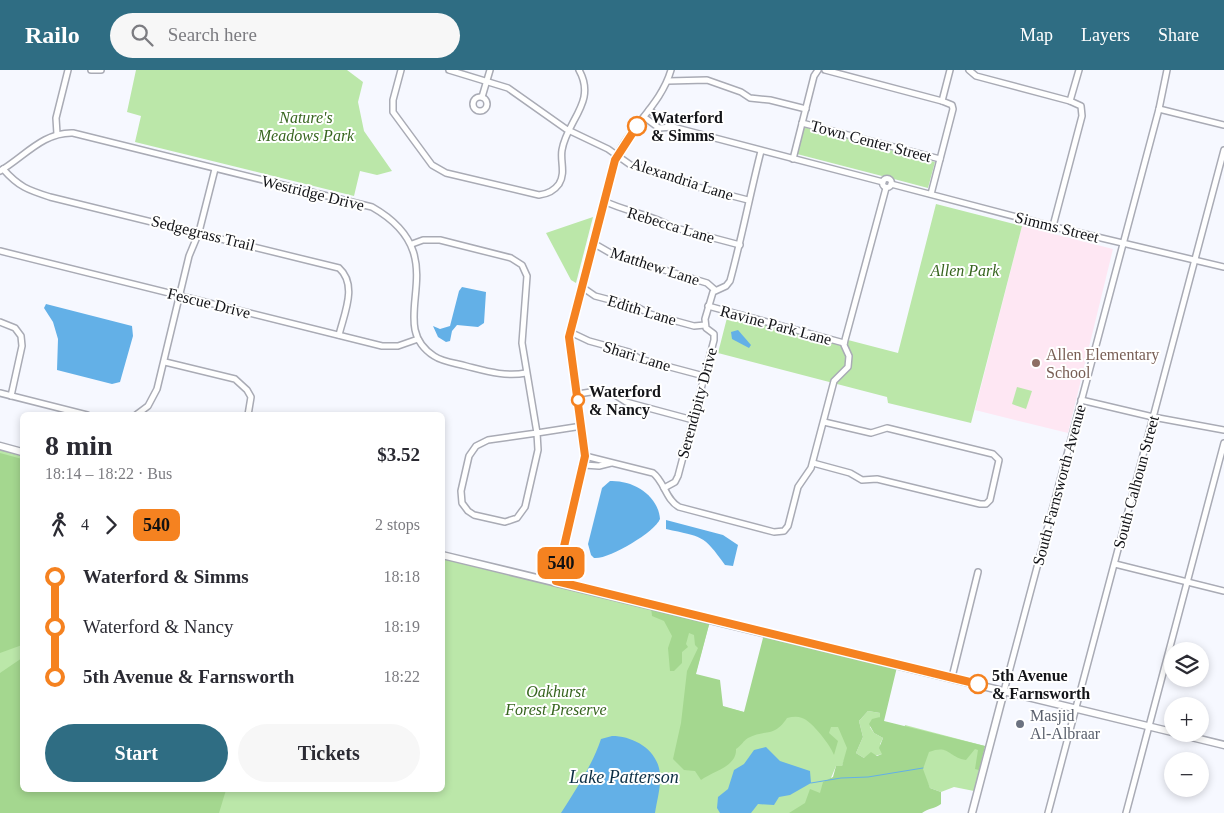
<!DOCTYPE html>
<meta charset="utf-8">
<style>
body{margin:0;font-family:"Times New Roman",serif;background:#f7f7f7;color:#2b2b33;height:100vh;display:flex;flex-direction:column;font-size:19px;white-space:nowrap}
*{box-sizing:border-box;margin:0}
p{font-size:16px;color:#7c7c81}
.icon{flex:none;width:28px;height:28px;fill:none;stroke:currentColor;stroke-width:2;stroke-linecap:round;stroke-linejoin:round}
.map{position:relative;flex:1;overflow:hidden}
.sheet{position:absolute;left:20px;top:342px;width:425px;height:380px;display:flex;flex-direction:column;background:#fff;border-radius:8px;box-shadow:0 2px 8px #0003}
.sheet>*{flex:none}
.badge{padding:0 10px;border-radius:8px;font-size:18px;line-height:32px}
.buttons{position:absolute;left:1164px;top:572px;display:grid;gap:10px}
.buttons a{display:grid;place-items:center;width:45px;height:45px;border-radius:50%;background:#fff;box-shadow:0 2px 8px #0003;font-size:25px}
.map>.badge{position:absolute;translate:-50% -50%;box-shadow:0 0 0 2px #fff}
.legs{display:flex;align-items:center;gap:8px;height:55px;padding:0 25px;font-size:16px}
.legs p{margin-inline-start:auto}
.summary{display:flex;align-items:center;justify-content:space-between;height:85px;padding:0 25px}
h1{font-size:28px;font-weight:600;line-height:38px}
.action{display:flex;gap:10px;margin-top:auto;padding:10px 25px}
.action a{flex:1;height:58px;border-radius:30px;background:#2f6d83;color:#fff;font-size:20px;font-weight:600;line-height:58px;text-align:center}
.action a+a{background:#f7f7f7;color:#2b2b33}
ul{padding:0 25px;list-style:none}
li{display:flex;align-items:center;gap:18px;height:50px;font-size:19px}
li i{display:grid;place-items:center;width:8px;height:100%;margin:0 6px;background:currentColor}
li i::after{content:'';width:12px;height:12px;margin:-6px;border:4px solid;border-radius:50%;background:#fff}
li p{margin-inline-start:auto}
li:first-child i{background:linear-gradient(#0000 50%,currentColor 0)}
li:last-child i{background:linear-gradient(currentColor 50%,#0000 0)}
header{display:flex;align-items:center;gap:30px;box-sizing:border-box;height:70px;padding:0 25px;background:#2f6d83;color:#fff}
header strong{font-size:24px}
nav{display:flex;gap:28px;margin-inline-start:auto;font-size:18px}
.search{width:350px;height:45px;background:#f7f7f7;display:flex;align-items:center;gap:12px;box-sizing:border-box;padding:0 18px;border-radius:28px;color:#7c7c81;font-size:19px}
.map>svg:first-child{display:block}
</style>
<header>
<strong>Railo</strong>
<div class="search"><svg class="icon" aria-label="search" viewBox="0 0 24 24"><circle cx="10" cy="10" r="6"/><path d="M15 15l6 6"/></svg>Search here</div>
<nav><a>Map</a><a>Layers</a><a>Share</a></nav>
</header>
<div class="map">
<svg width="1224" height="743" viewBox="0 0 1224 743">
<rect width="100%" height="100%" fill="#f6f8ff"/>
<path fill="#fee7f3" d="M 1022,156 L 1113,179 L 1068,363 L 975,340 Z"/>
<g fill="#bbe7a9">
<path d="M 136,0 L 347,0 L 363,12 L 358,32 L 364,61 L 392,101 L 377,105 L 360,101 L 354,126 L 135,72 L 141,46 L 127,42 Z"/>
<path d="M 804,57 L 935,92 L 928,118 L 894,109 L 889,105 L 882,106 L 797,84 Z"/>
<path d="M 936,134 L 1022,156 L 971,353 L 888,333 L 887,327 L 718,283 L 728,244 L 846,276 L 848,270 L 898,283 Z"/>
<path d="M 593,147 L 576,213 L 571,210 L 546,163 Z"/>
<path d="M 1017,317 L 1032,321 L 1026,339 L 1012,334 Z"/>
<path d="M 0,380 L 22,386 L 22,720 L 442,720 L 443,488 L 710,551 L 689,628 L 744,642 L 862,589 L 847,683 L 842,696 L 836,696 L 831,708 L 884,736 L 905,655 L 985,676 L 974,721 L 954,717 L 941,722 L 930,718 L 926,710 L 913,743 L 0,743 Z"/>
<path d="M 868,641 L 880,643 L 880,647 L 870,657 L 874,663 L 883,668 L 880,674 L 883,684 L 864,688 L 856,683 L 863,667 L 859,651 Z"/>
</g>
<g fill="#a4d78f" fill-rule="evenodd">
<path d="M 0,383 L 22,389 L 22,575 L 0,583 Z"/>
<path d="M 651,537 L 710,551 L 696,604 L 720,610 L 723,636 L 744,642 L 764,564 L 897,597 L 884,651 L 985,676 L 979,700 L 975,699 L 978,680 L 975,679 L 966,690 C 948,687 949,674 929,682 L 923,699 L 930,718 L 941,722 L 941,734 C 935,739 928,738 922,743 L 789,743 L 805,733 L 810,719 L 820,723 L 823,712 L 833,707 L 836,696 L 842,696 L 847,678 L 838,657 L 831,657 L 829,663 L 838,671 L 834,685 C 831,676 812,651 802,648 C 797,646 792,647 787,648 C 774,668 765,659 748,668 C 744,670 741,676 736,679 C 737,697 713,701 701,710 L 695,701 L 684,700 L 673,689 L 681,653 L 687,601 L 698,578 L 695,575 L 694,565 L 689,563 L 686,574 L 688,577 L 682,582 L 682,593 L 674,601 L 670,601 L 668,578 L 672,566 L 664,551 L 652,546 ZM 868,641 L 880,643 L 880,647 L 872,649 L 869,654 L 874,663 L 883,668 L 879,678 L 882,684 L 877,686 L 871,682 L 864,688 L 856,683 L 863,667 L 859,651 Z"/>
<path d="M 22,588 L 22,720 L 226,720 L 219,743 L 0,743 L 0,603 Z"/>
</g>
<g fill="#63b0e7">
<path d="M 462,217 L 486,222 L 484,253 L 478,257 L 457,255 L 452,261 L 450,271 L 446,272 L 438,267 L 433,256 L 440,259 L 450,256 L 459,221 Z"/>
<path d="M 46,234 L 132,256 L 133,266 L 120,312 L 112,314 L 57,300 L 58,269 L 53,252 L 44,238 Z"/>
<path d="M 738,260 L 751,275 L 749,278 L 732,269 L 731,262 Z"/>
<path d="M 610,411 C 633,410 658,425 660,449 C 655,462 608,490 594,488 L 591,485 L 588,474 L 602,418 Z"/>
<path d="M 666,450 L 723,465 L 738,475 L 733,496 L 725,495 C 703,464 702,467 666,459 Z"/>
<path d="M 612,666 C 634,666 658,680 660,704 C 661,717 657,730 655,743 L 561,743 C 576,719 592,696 601,669 Z"/>
<path d="M 766,677 L 780,691 L 810,701 L 811,713 L 790,725 L 779,727 L 774,735 L 758,734 L 751,743 L 720,743 L 717,738 L 718,727 L 728,719 L 734,700 L 744,694 L 754,680 Z"/>
</g>
<g fill="none" stroke-linecap="round" stroke-linejoin="round">
<path stroke="#63b0e7" stroke-width="1" d="M 811,713 L 841,708 L 868,707 L 923,698"/>
<defs>
<g id="minor">
<path d="M 91,0 L 101,0"/>
<path d="M 401,0 L 393,30 L 393,42 L 432,95 L 446,103 L 539,125 C 548,124 554,121 559,114 C 566,103 560,91 562,80 C 567,50 597,32 579,0"/>
<path d="M 449,0 L 508,18 L 566,59 L 608,79 L 632,96 L 671,106 L 686,114 L 748,130"/>
<path d="M 825,0 L 942,31"/>
<path d="M 969,0 L 976,6 L 1070,31"/>
<path d="M 668,11 L 707,10 L 741,22 L 750,28 L 770,30 L 806,39"/>
<path d="M 482,27 L 490,0"/>
<circle cx="480" cy="34" r="7"/>
<path d="M 1159,39 L 1224,55"/>
<path d="M 649,40 L 673,57 L 883,112"/>
<path d="M 644,47 L 659,58 L 673,57"/>
<path d="M 802,53 L 940,89"/>
<path d="M 57,64 L 56,48 L 68,0"/>
<path d="M 793,89 L 814,6 L 818,0"/>
<path d="M 3,99 C 19,117 28,120 50,127 L 339,198 C 358,215 344,244 339,265"/>
<path d="M 0,101 C 24,87 43,62 73,63 L 372,137 C 460,187 381,252 434,286 C 443,292 455,293 466,296 C 486,301 505,307 526,303"/>
<circle cx="887" cy="113" r="4.5"/>
<path d="M 891,114 L 1059,158 L 1224,197"/>
<path d="M 931,124 L 953,39 L 952,35 L 942,31 L 950,0"/>
<path d="M 604,131 C 626,142 651,144 672,157 L 740,175"/>
<path d="M 1053,156 L 1082,46 L 1081,36 L 1070,31 L 1079,0"/>
<path d="M 593,173 L 612,184 L 707,213 L 715,220"/>
<path d="M 412,174 L 423,170 L 440,170 L 511,188 L 522,195 L 527,206 L 522,273 L 537,363 L 538,380 L 525,437 L 517,448 L 505,452 L 474,445 L 468,441 L 462,433 L 461,421 L 469,386 L 476,376 L 488,370 L 537,363 L 582,356"/>
<path d="M 0,181 L 382,276 L 398,276 L 418,269"/>
<path d="M 582,217 L 595,226 L 637,237 L 650,244 L 694,256 L 705,255"/>
<path d="M 708,236 L 844,273"/>
<path d="M 0,252 L 15,258 L 21,266 L 22,276 L 11,326"/>
<path d="M 570,262 L 589,271 L 629,282 L 640,289 L 704,306"/>
<path d="M 165,292 L 235,309 L 247,320 L 251,327 L 248,345"/>
<path d="M 0,323 L 87,345"/>
<path d="M 578,324 L 597,321 L 615,325 L 626,332 L 693,350"/>
<path d="M 1081,330 L 1153,347 L 1224,360"/>
<path d="M 136,345 L 148,336 L 157,319 L 189,186 L 199,162 L 215,99"/>
<path d="M 585,386 L 653,403 C 664,411 666,430 679,437 L 774,462 L 784,461 L 788,456 L 798,417 L 811,398 L 834,311 L 848,297 L 849,286 L 844,275 L 845,270 L 886,118"/>
<path d="M 813,393 L 850,403 L 862,410 L 877,409 L 980,434 L 986,434 L 990,430 L 999,390 L 993,384 L 887,358 L 871,363 L 824,352"/>
<path d="M 584,395 L 599,396 L 611,393"/>
<path d="M 664,418 L 675,412 L 678,406 L 714,270 L 714,264 L 706,258 L 705,249 L 713,222 L 726,216 L 730,211 C 742,167 750,124 761,81"/>
<path d="M 1115,494 L 1224,521"/>
<path d="M 556,511 L 585,386 L 570,278 L 570,262 L 615,90 C 629,57 661,35 671,0"/>
<path d="M 952,607 L 978,502"/>
<path d="M 1004,621 L 1159,39 L 1167,0"/>
<path d="M 1048,743 L 1224,80"/>
<path d="M 1126,743 L 1224,373"/>
</g>
<g id="tertiary">
<path d="M 0,376 L 22,382"/>
<path d="M 442,485 L 1172,662"/>
<path d="M 1179,664 L 1224,675"/>
<path d="M 972,743 L 1004,621"/>
</g>
</defs>
<use href="#minor" stroke="#a9abb5" stroke-width="8"/>
<use href="#tertiary" stroke="#a9abb5" stroke-width="9"/>
<use href="#minor" stroke="#fff" stroke-width="5"/>
<use href="#tertiary" stroke="#fff" stroke-width="6"/>
</g>
<g fill="none" stroke-linecap="round" stroke-linejoin="round">
<defs>
<path id="line-1" d="M 637,56 L 615,90 L 569,267 L 585,386 L 556,511 L 978,614"/>
</defs>
<use href="#line-1" stroke="#fff" stroke-width="11"/>
<use href="#line-1" stroke="#f58220" stroke-width="8"/>
</g>
<g fill="#fff" stroke="#f58220" stroke-width="2.5">
<circle cx="637" cy="56" r="9"/>
<circle cx="578" cy="330" r="6"/>
<circle cx="978" cy="614" r="9"/>
</g>
<circle fill="#8d6e63" stroke="#fff" stroke-width="2" cx="1036" cy="293" r="5"/>
<circle fill="#6b7280" stroke="#fff" stroke-width="2" cx="1020" cy="654" r="5"/>
<g text-anchor="middle" dominant-baseline="central" stroke-width="4" stroke-linejoin="round" paint-order="stroke">
<g font-size="16" font-style="italic" fill="#37651f" stroke="#fff">
<text x="306" y="47">Nature's<tspan x="306" dy="18">Meadows Park</tspan></text>
<text x="965" y="200">Allen Park</text>
<text x="556" y="621">Oakhurst<tspan x="556" dy="18">Forest Preserve</tspan></text>
</g>
<g font-size="16" font-weight="bold" fill="#131418" stroke="#fff" text-anchor="start">
<text x="651" y="47">Waterford<tspan x="651" dy="18">&amp; Simms</tspan></text>
<text x="589" y="321">Waterford<tspan x="589" dy="18">&amp; Nancy</tspan></text>
<text x="992" y="605">5th Avenue<tspan x="992" dy="18">&amp; Farnsworth</tspan></text>
</g>
<g font-size="16" fill="#131418" stroke="#fff">
<text transform="translate(871 71) rotate(15)">Town Center Street</text>
<text transform="translate(682 109) rotate(18)">Alexandria Lane</text>
<text transform="translate(313 123) rotate(14)">Westridge Drive</text>
<text transform="translate(671 155) rotate(17)">Rebecca Lane</text>
<text transform="translate(1057 157) rotate(14)">Simms Street</text>
<text transform="translate(203 163) rotate(14)">Sedgegrass Trail</text>
<text transform="translate(655 196) rotate(18)">Matthew Lane</text>
<text transform="translate(209 233) rotate(14)">Fescue Drive</text>
<text transform="translate(642 240) rotate(17)">Edith Lane</text>
<text transform="translate(776 255) rotate(15)">Ravine Park Lane</text>
<text transform="translate(637 286) rotate(17)">Shari Lane</text>
<text transform="translate(697 333) rotate(-75)">Serendipity Drive</text>
<text transform="translate(1136 412) rotate(-75)">South Calhoun Street</text>
<text transform="translate(1059 415) rotate(-75)">South Farnsworth Avenue</text>
</g>
<g font-size="16" fill="#785e54" stroke="#fff" text-anchor="start">
<text x="1046" y="284">Allen Elementary<tspan x="1046" dy="18">School</tspan></text>
</g>
<g font-size="16" fill="#5b616d" stroke="#fff" text-anchor="start">
<text x="1030" y="645">Masjid<tspan x="1030" dy="18">Al-Albraar</tspan></text>
</g>
<g font-size="18" font-style="italic" fill="#0d2f45" stroke="#fff">
<text x="624" y="707">Lake Patterson</text>
</g>
</g>
</svg>
<div class="buttons">
<a><svg class="icon" aria-label="layers" viewBox="0 0 24 24"><path d="M12 4l9 5-9 5-9-5zM3 14l9 5 9-5"/></svg></a>
<a>+</a>
<a>−</a>
</div>
<b class="badge" style="left:561px;top:493px;background:#f58220;color:#111">540</b>
<section class="sheet">
<div class="summary"><div><h1>8 min</h1><p>18:14 – 18:22 · Bus</p></div><b>$3.52</b></div>
<div class="legs"><svg class="icon" aria-label="walk" viewBox="0 0 24 24"><circle cx="13" cy="4" r="2"/><path d="M13 8l-2 6 4 7M11 14l-3 7M7 12l3-4h3l4 4"/></svg>4<svg class="icon" aria-label="forward" viewBox="0 0 24 24"><path d="M9 5l7 7-7 7"/></svg><b class="badge" style="background:#f58220;color:#111">540</b><p>2 stops</p></div>
<ul>
<li><i style="color:#f58220"></i><b>Waterford &amp; Simms</b><p>18:18</p></li>
<li><i style="color:#f58220"></i><span>Waterford &amp; Nancy</span><p>18:19</p></li>
<li><i style="color:#f58220"></i><b>5th Avenue &amp; Farnsworth</b><p>18:22</p></li>
</ul>
<div class="action"><a>Start</a><a>Tickets</a></div>
</section>
</div>
